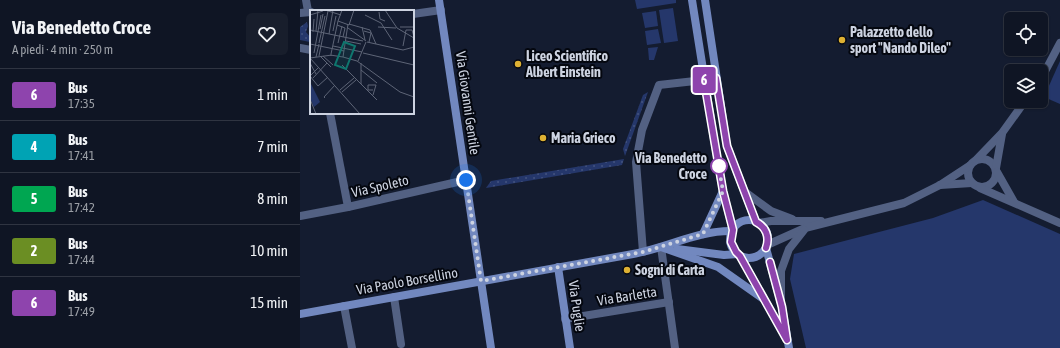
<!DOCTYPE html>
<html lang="it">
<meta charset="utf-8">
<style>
body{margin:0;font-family:"Asap Condensed",sans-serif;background:#181e2c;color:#f1f3f6;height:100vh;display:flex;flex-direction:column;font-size:15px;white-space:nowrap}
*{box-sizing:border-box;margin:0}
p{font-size:13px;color:#9b9fa6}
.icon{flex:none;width:22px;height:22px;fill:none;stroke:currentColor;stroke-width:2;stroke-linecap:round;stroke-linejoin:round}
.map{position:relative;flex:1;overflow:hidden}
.details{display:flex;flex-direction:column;background:#0f1524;width:300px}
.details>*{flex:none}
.badge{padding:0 8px;border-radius:3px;font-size:14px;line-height:26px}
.buttons{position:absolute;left:704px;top:12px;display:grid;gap:8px}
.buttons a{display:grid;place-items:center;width:44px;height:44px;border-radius:6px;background:#0f1524;box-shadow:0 1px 3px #0004,0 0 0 1px #2f3441;font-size:20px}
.you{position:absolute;width:20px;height:20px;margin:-10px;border:3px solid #fff;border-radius:50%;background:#1a73e8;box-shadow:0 0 0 6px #1a73e833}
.map>.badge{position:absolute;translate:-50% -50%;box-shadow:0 0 0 2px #fff}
.round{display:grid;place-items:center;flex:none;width:42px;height:42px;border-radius:6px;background:#181e2c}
.headline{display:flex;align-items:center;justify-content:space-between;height:68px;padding:0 12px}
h1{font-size:19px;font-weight:700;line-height:30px}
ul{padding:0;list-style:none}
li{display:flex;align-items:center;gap:12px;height:52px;padding:0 12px;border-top:1px solid #2f3441}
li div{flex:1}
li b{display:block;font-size:15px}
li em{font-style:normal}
li .badge{min-width:44px;font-weight:700;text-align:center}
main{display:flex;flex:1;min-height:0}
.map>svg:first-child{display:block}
</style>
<main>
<section class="details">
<div class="headline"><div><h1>Via Benedetto Croce</h1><p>A piedi · 4 min · 250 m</p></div><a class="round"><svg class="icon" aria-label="heart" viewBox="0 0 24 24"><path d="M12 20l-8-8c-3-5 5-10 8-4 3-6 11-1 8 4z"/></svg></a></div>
<ul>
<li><span class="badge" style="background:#8e44ad;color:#fff">6</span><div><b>Bus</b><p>17:35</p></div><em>1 min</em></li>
<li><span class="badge" style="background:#00a3b4;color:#fff">4</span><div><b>Bus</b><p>17:41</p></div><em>7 min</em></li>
<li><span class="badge" style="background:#00a651;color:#fff">5</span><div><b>Bus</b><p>17:42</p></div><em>8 min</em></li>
<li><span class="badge" style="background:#6b8e23;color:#fff">2</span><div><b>Bus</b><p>17:44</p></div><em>10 min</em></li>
<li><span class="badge" style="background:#8e44ad;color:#fff">6</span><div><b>Bus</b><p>17:49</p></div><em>15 min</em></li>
</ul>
</section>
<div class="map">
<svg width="760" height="348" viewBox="0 0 760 348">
<defs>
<pattern id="garden-dots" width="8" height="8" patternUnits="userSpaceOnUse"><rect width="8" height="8" fill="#25376b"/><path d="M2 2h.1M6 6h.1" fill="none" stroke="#435380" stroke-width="1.8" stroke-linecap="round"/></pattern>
</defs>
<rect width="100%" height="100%" fill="#141c30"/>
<g fill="#25376b">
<path d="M 335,0 L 376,0 L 376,3 L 337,9 Z"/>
<path d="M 373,8 L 378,41 L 364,43 L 359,10 Z"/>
<path d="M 356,11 L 358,26 L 345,28 L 342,13 Z"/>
<path d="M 358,29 L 361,43 L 347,45 L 345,31 Z"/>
<path d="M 358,47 L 354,60 L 349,60 L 348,48 Z"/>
<path d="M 760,61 L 760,104 L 744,97 Z"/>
<path d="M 683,200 L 760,234 L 760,348 L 506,348 L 490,279 L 494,254 L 633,218 Z"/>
</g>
<g fill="url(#garden-dots)">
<path d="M 7,22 L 8,26 L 6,32 L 11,38 L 10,42 L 0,40 L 0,27 Z"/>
<path d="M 348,92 L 325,156 L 323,149 L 343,95 Z"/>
<path d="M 324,159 L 322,165 L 186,188 L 191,181 Z"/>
</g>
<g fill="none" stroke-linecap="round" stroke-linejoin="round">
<g stroke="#536183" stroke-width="8">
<path d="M 6,0 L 8,11"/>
<path d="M 0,13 L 11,12"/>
<path d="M 113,14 L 141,10"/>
<path d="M 0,48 L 11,50"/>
<path d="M 741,79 L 760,43"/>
<path d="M 30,113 L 48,207"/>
<circle cx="682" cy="173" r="14"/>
<path d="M 676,160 L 702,133 L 725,101"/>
<path d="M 696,168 L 702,134"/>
<path d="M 697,172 L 714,202"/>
<path d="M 640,185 L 672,183"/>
<path d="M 680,188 L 760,223"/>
<path d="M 445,192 L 471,211 L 492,219"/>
<path d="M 0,216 L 48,207 L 166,180"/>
<path d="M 459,223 L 471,221 L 521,221"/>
<path d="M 467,245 L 505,228 L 604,203 L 640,185 L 669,166"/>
<path d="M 361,247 L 375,348"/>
<path d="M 343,252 L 336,162 L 342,130 L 359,85 L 404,80"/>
<path d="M 94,297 L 101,344"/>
<path d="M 481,300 L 481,271 L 489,249 L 504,230"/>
<path d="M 44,306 L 52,348"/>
<path d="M 265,319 L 369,302"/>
</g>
<g stroke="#7288bf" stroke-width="8">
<path d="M 139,0 L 191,348"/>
<path d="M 392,0 L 414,139 L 423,191 L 433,230"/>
<path d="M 405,0 L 427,146 L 456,222"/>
<circle cx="449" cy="239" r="19"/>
<path d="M 403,234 L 423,191"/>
<path d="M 361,247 L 418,267 L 462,298"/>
<path d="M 466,248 L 482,307 L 489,348"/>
<path d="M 377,249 L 424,255 L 438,254"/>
<path d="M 440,256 L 485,336"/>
<path d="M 258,267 L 270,348"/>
<path d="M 0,314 C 111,294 222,274 333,254 C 367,248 398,230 433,231"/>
</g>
</g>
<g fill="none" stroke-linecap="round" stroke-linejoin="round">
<defs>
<path id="line" d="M 466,248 C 470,237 466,227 456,222 L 427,146 L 416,78 L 404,80 L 423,191 L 433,230 L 431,242 L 436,252 L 440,256 L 487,340 L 482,307 L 470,262"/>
</defs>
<use href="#line" stroke="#fff" stroke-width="9"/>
<use href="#line" stroke="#8e44ad" stroke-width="6"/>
<path stroke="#cdd3e1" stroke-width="4" stroke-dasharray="0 7.2" d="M 166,180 L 181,281 L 343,252 L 403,234 L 423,191 L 418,163 L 419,166"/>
</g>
<g fill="#deb133" stroke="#04070f" stroke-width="1.5">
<circle cx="542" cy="40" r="4"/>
<circle cx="218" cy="64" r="4"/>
<circle cx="243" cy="138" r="4"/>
<circle cx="327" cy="270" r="4"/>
</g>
<circle fill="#fff" stroke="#8e44ad" stroke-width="2" cx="419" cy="166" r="8"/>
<g text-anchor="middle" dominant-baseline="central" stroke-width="4" stroke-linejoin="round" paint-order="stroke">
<g font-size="14" font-weight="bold" fill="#cdd3e1" stroke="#04070f" text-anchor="start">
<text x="550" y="32">Palazzetto dello<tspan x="550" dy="16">sport "Nando Dileo"</tspan></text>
<text x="226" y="56">Liceo Scientifico<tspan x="226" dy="16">Albert Einstein</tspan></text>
<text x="251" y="138">Maria Grieco</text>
<text x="335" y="270">Sogni di Carta</text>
</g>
<g font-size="14" fill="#cdd3e1" stroke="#04070f">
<text transform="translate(168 103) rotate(82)">Via Giovanni Gentile</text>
<text transform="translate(80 186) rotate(-13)">Via Spoleto</text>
<text transform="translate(107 281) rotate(-10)">Via Paolo Borsellino</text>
<text transform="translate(327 296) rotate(-9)">Via Barletta</text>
<text transform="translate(277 306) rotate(82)">Via Puglie</text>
</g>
<g font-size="14" font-weight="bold" fill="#cdd3e1" stroke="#04070f" text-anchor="end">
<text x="407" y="158">Via Benedetto<tspan x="407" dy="16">Croce</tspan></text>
</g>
</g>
<g transform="translate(10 10)">
<rect width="104" height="104" fill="#141c30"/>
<path d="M 0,72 L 10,92 L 4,97 L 0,88 Z" fill="#25376b"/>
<path fill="none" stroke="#5e6577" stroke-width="1" d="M 15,0 L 31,5M 32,0 L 28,11 L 39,15M 75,0 L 87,18 L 104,28M 69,2 L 70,9 L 75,11M 0,5 L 13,1M 55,5 L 71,13 L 82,30M 39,14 L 60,20 L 66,34M 27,15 L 35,18 L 33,27M 39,15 L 44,0M 52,17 L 55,30M 68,17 L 86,18M 90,17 L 104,17M 38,18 L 56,31M 10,19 L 13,4M 0,20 L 53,31M 6,21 L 8,0M 23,21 L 26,6M 54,21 L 61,23 L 59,32M 3,22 L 4,9M 19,24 L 23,0M 36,31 L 51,34M 57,32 L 93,40 L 104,37M 9,33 L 15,6M 28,33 L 32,16M 0,34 L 34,41M 23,36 L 52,42M 93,36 L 96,20 L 102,20 L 104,27M 4,43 L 11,5M 53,43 L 104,55M 21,44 L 28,11M 20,45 L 33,47 L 38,14M 9,46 L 18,1M 10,46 L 21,57M 13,46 L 23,55M 6,47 L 9,34M 33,47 L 47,51 L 90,82 L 104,87M 0,48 L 50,104M 0,48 L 22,45M 48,51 L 56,32M 0,53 L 6,64M 32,55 L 67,90M 51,60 L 67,73M 0,66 L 8,76 L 18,67M 0,66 L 9,57M 3,68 L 17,53M 51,74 L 51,53M 30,80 L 44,68M 32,82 L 46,70M 63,85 L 66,75 L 58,75 L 58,80 L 63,80M 15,88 L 14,87 L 25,75M 0,89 L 6,104"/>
<path fill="#0f766e" fill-opacity="0.15" stroke="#0f766e" stroke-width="2" d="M 34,32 L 45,36 L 36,59 L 25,55 Z"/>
<rect width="104" height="104" fill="none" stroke="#cdd3e1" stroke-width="2"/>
</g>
</svg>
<div class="buttons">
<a><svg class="icon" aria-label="locate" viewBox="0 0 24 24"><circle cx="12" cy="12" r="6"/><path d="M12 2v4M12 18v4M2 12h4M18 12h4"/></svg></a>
<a><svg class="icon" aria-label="layers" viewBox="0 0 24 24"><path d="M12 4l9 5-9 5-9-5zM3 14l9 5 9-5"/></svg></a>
</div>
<div class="you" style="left:166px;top:180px"></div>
<b class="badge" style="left:404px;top:80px;background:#8e44ad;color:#fff">6</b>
</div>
</main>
